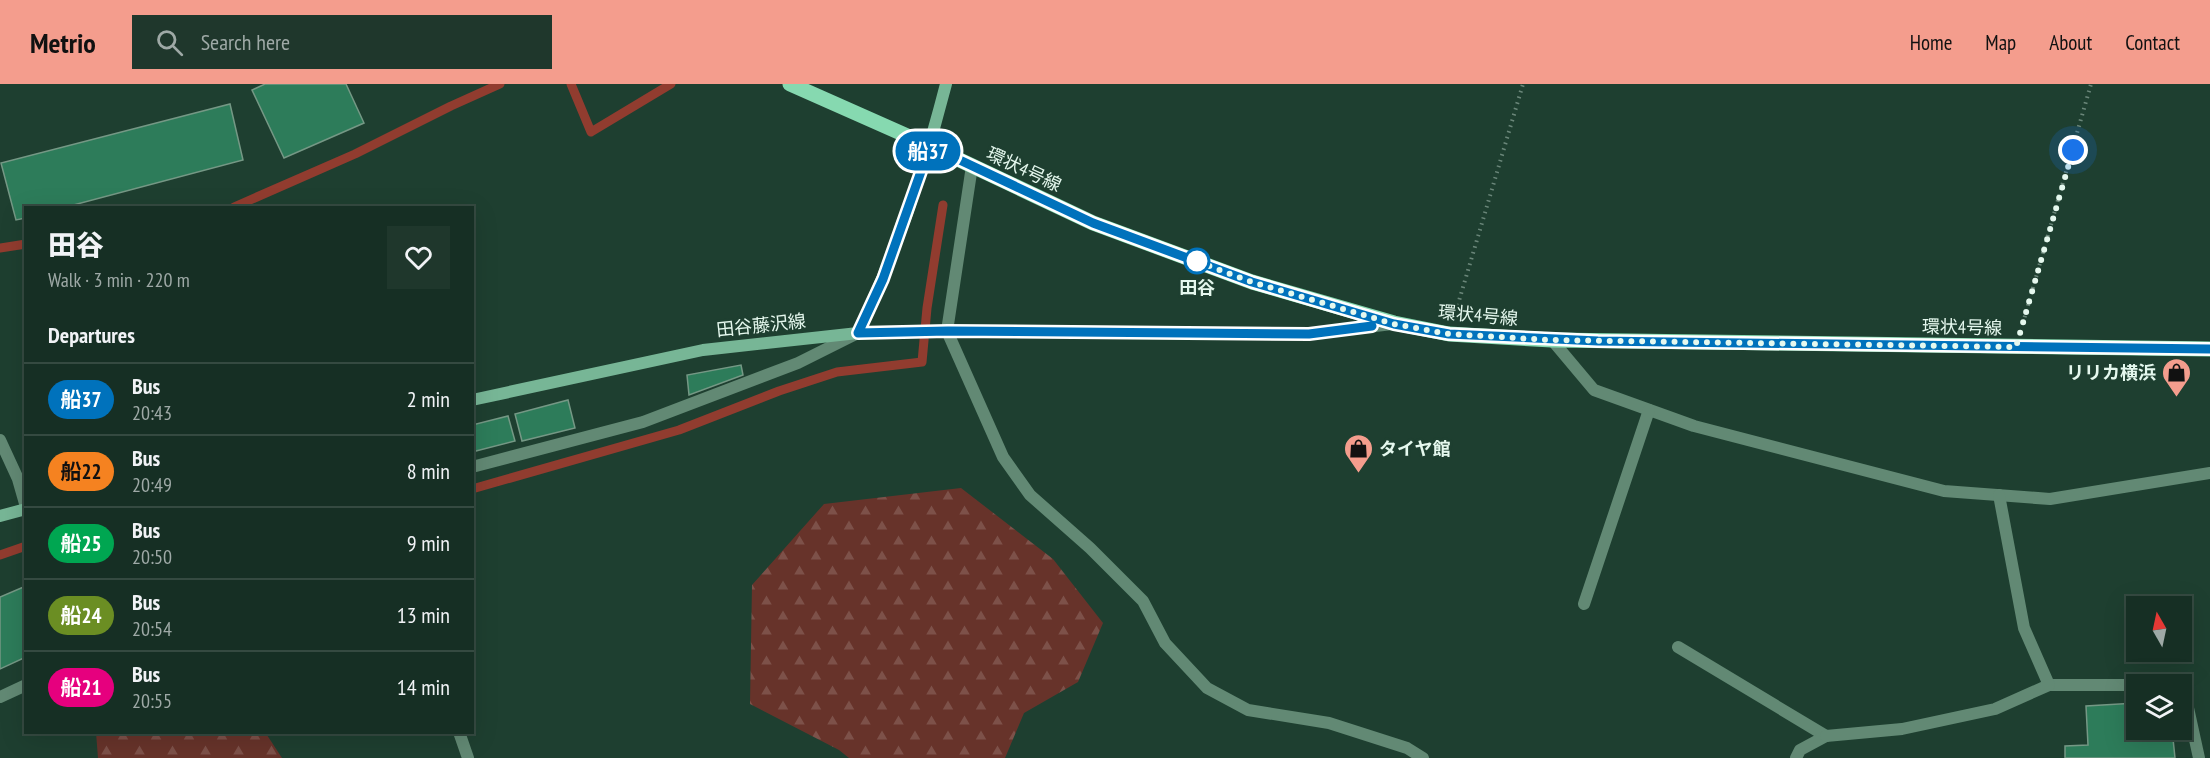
<!DOCTYPE html>
<meta charset="utf-8">
<style>
body{margin:0;font-family:"PT Sans Narrow","Noto Sans JP",sans-serif;background:#1f372c;color:#f1f3f6;height:100vh;display:flex;flex-direction:column;font-size:22px;white-space:nowrap}
*{box-sizing:border-box;margin:0}
p{font-size:20px;color:#9ea9a6}
.icon{flex:none;width:33px;height:33px;fill:none;stroke:currentColor;stroke-width:2;stroke-linecap:round;stroke-linejoin:round}
.map{position:relative;flex:1;overflow:hidden}
.panel{position:absolute;left:24px;top:122px;width:450px;height:528px;display:flex;flex-direction:column;background:#162f24;border-radius:0px;box-shadow:0 6px 24px #0002,0 0 0 2px #354a41}
.panel>*{flex:none}
.badge{padding:0 12px;border-radius:20px;font-size:21px;line-height:39px}
.needle{width:39px;rotate:351deg}
.buttons{position:absolute;left:2126px;top:512px;display:grid;gap:12px}
.buttons a{display:grid;place-items:center;width:66px;height:66px;border-radius:0px;background:#162f24;box-shadow:0 6px 24px #0002,0 0 0 2px #354a41;font-size:30px}
.you{position:absolute;width:30px;height:30px;margin:-15px;border:4px solid #fff;border-radius:50%;background:#1a73e8;box-shadow:0 0 0 9px #1a73e833}
.map>.badge{position:absolute;translate:-50% -50%;box-shadow:0 0 0 3px #fff}
h2{padding:0 24px;font-size:22px;line-height:54px}
.round{display:grid;place-items:center;flex:none;width:63px;height:63px;border-radius:0px;background:#1f372c}
.summary{display:flex;align-items:center;justify-content:space-between;height:102px;padding:0 24px}
h1{font-size:28px;font-weight:800;line-height:45px}
ul{padding:0;list-style:none}
li{display:flex;align-items:center;gap:18px;height:72px;padding:0 24px;border-top:2px solid #354a41}
li div{flex:1}
li b{display:block;font-size:22px}
li em{font-style:normal}
li .badge{min-width:66px;font-weight:700;text-align:center}
header{display:flex;align-items:center;gap:36px;box-sizing:border-box;height:84px;padding:0 30px;background:#f49d8d;color:#111}
header strong{font-size:28px}
nav{display:flex;gap:33px;margin-inline-start:auto;font-size:21px}
.search{width:420px;height:54px;background:#1f372c;display:flex;align-items:center;gap:15px;box-sizing:border-box;padding:0 21px;border-radius:0px;color:#9ea9a6;font-size:22px}
.map>svg:first-child{display:block}
</style>
<header>
<strong>Metrio</strong>
<div class="search"><svg class="icon" aria-label="search" viewBox="0 0 24 24"><circle cx="10" cy="10" r="6"/><path d="M15 15l6 6"/></svg>Search here</div>
<nav><a>Home</a><a>Map</a><a>About</a><a>Contact</a></nav>
</header>
<div class="map">
<svg width="2210" height="674" viewBox="0 0 2210 674">
<defs>
<pattern id="forest-firs" width="22" height="20" patternUnits="userSpaceOnUse" patternTransform="scale(1.5)"><rect width="22" height="20" fill="#67332a"/><path d="M5 1l3.5 6h-7zM16 11l3.5 6h-7z" fill="#7d5149"/></pattern>
</defs>
<rect width="100%" height="100%" fill="#1e3f30"/>
<g fill="url(#forest-firs)">
<path d="M 961,404 L 1053,475 L 1103,539 L 1078,598 L 1024,629 L 1005,674 L 849,674 L 839,666 L 750,620 L 752,501 L 824,420 Z"/>
<path d="M 96,648 L 265,648 L 282,674 L 98,674 Z"/>
</g>
<g fill="none" stroke-linecap="round" stroke-linejoin="round">
<g stroke="#913c2f" stroke-width="9">
<path d="M 571,0 L 591,48 L 671,0"/>
<path d="M 234,123 L 355,70 L 451,22 L 500,0"/>
<path d="M 0,164 L 26,160"/>
<path d="M 472,405 L 679,346 L 779,307 L 837,288 L 922,278 L 927,224 L 943,121"/>
<path d="M 0,471 L 26,462"/>
</g>
</g>
<g fill="#2d7c5a" stroke="#759885" stroke-width="1.5">
<path d="M 265,0 L 346,0 L 364,39 L 284,74 L 252,6 Z"/>
<path d="M 230,20 L 243,76 L 66,123 L 26,123 L 26,134 L 16,136 L 1,79 Z"/>
<path d="M 741,281 L 743,291 L 689,311 L 687,291 Z"/>
<path d="M 568,316 L 575,344 L 522,357 L 515,330 Z"/>
<path d="M 508,332 L 515,357 L 472,368 L 472,341 Z"/>
<path d="M 26,502 L 26,573 L 0,585 L 0,513 Z"/>
<path d="M 2136,619 L 2136,645 L 2172,645 L 2175,674 L 2065,674 L 2065,662 L 2088,661 L 2086,622 Z"/>
</g>
<g fill="none" stroke-linecap="round" stroke-linejoin="round">
<g stroke="#6a8679" stroke-width="4" stroke-dasharray="1.5 4.5" stroke-linecap="butt">
<path d="M 1456,227 L 1523,0"/>
<path d="M 2023,239 L 2091,0"/>
</g>
<g stroke="#628974" stroke-width="12">
<path d="M 1678,563 L 1826,652"/>
<path d="M 2049,601 L 2136,601"/>
<path d="M 2181,601 L 2183,601 L 2199,674"/>
<path d="M 0,613 L 26,601"/>
<path d="M 1796,674 L 1800,666 L 1826,652"/>
</g>
<g stroke="#628974" stroke-width="12">
<path d="M 972,82 L 947,247 L 1003,373 L 1030,411 L 1090,464 L 1143,517 L 1165,559 L 1207,604 L 1248,626 L 1329,639 L 1407,664 L 1423,674"/>
<path d="M 1552,256 L 1594,306 L 1694,342 L 1944,407 L 2050,415 L 2210,389"/>
<path d="M 0,356 L 18,395 L 26,423"/>
<path d="M 472,383 L 643,338 L 798,279 L 858,249 L 947,247 L 1309,250 L 1392,240"/>
<path d="M 1584,520 L 1649,326"/>
<path d="M 459,648 L 468,674"/>
<path d="M 1826,652 L 1902,645 L 1995,625 L 2049,601 L 2024,544 L 1999,411"/>
</g>
<g stroke="#77b696" stroke-width="12">
<path d="M 472,316 L 703,266 L 858,249 C 896,169 924,86 946,0"/>
<path d="M 0,432 L 26,425"/>
</g>
<path stroke="#86d9b0" stroke-width="15" d="M 790,0 L 930,62 L 1093,139 L 1252,198 L 1394,239 L 1449,250 L 1552,256 L 2210,265"/>
</g>
<g fill="none" stroke-linecap="round" stroke-linejoin="round">
<defs>
<path id="line" d="M 1372,242 L 1309,250 L 948,247 L 858,249 L 883,195 L 930,62 L 1093,139 L 1252,198 L 1394,240 L 1449,250 L 1598,257 L 2210,265"/>
</defs>
<use href="#line" stroke="#fff" stroke-width="14"/>
<use href="#line" stroke="#0072bc" stroke-width="9"/>
<path stroke="#e5f8ee" stroke-width="6" stroke-dasharray="0 10.8" d="M 1197,177 L 1193,176 L 1252,198 L 1394,240 L 1449,250 L 1551,256 L 2016,263 L 2073,66"/>
</g>
<defs>
<symbol id="shop-pin" viewBox="-11 -11 22 30"><path d="M0 17L-7.5 6A9.5 9.5 0 1 1 7.5 6Z" fill="#f49d8d" stroke="#1e3f30"/><path d="M-5-2.5h2.3a2.7 3.5 0 0 1 5.4 0H5L5.5 6h-11ZM-1.5-2.5h3a1.5 2.3 0 0 0-3 0Z" fill="#111"/></symbol>
</defs>
<g fill-rule="evenodd">
<use href="#shop-pin" x="2160" y="272" width="33" height="45"/>
<use href="#shop-pin" x="1342" y="348" width="33" height="45"/>
</g>
<circle fill="#fff" stroke="#0072bc" stroke-width="3" cx="1197" cy="177" r="12"/>
<g text-anchor="middle" dominant-baseline="central" stroke-width="5" stroke-linejoin="round" paint-order="stroke">
<g font-size="18" fill="#e5f8ee" stroke="#1e3f30">
<text transform="translate(1024 85) rotate(25)">環状4号線</text>
<text transform="translate(1478 231) rotate(5)">環状4号線</text>
<text transform="translate(761 241) rotate(-6)">田谷藤沢線</text>
<text transform="translate(1962 243) rotate(1)">環状4号線</text>
</g>
<g font-size="18" font-weight="bold" fill="#e5f8ee" stroke="#1e3f30">
<text x="1197" y="203">田谷</text>
</g>
<g font-size="18" font-weight="bold" fill="#e5f8ee" stroke="#1e3f30" text-anchor="end">
<text x="2156" y="288">リリカ横浜</text>
<text x="1379" y="364" text-anchor="start">タイヤ館</text>
</g>
</g>
</svg>
<div class="buttons">
<a><svg class="needle" viewBox="-14 -14 28 28"><path d="M0-13l5 13h-10z" fill="#e53935"/><path d="M0 13l5-13h-10z" fill="#9ea9a6"/></svg></a>
<a><svg class="icon" aria-label="layers" viewBox="0 0 24 24"><path d="M12 4l9 5-9 5-9-5zM3 14l9 5 9-5"/></svg></a>
</div>
<div class="you" style="left:2073px;top:66px"></div>
<b class="badge" style="left:928px;top:67px;background:#0072bc;color:#fff">船37</b>
<section class="panel">
<div class="summary"><div><h1>田谷</h1><p>Walk · 3 min · 220 m</p></div><a class="round"><svg class="icon" aria-label="heart" viewBox="0 0 24 24"><path d="M12 20l-8-8c-3-5 5-10 8-4 3-6 11-1 8 4z"/></svg></a></div>
<h2>Departures</h2>
<ul>
<li><span class="badge" style="background:#0072bc;color:#fff">船37</span><div><b>Bus</b><p>20:43</p></div><em>2 min</em></li>
<li><span class="badge" style="background:#f58220;color:#111">船22</span><div><b>Bus</b><p>20:49</p></div><em>8 min</em></li>
<li><span class="badge" style="background:#00a651;color:#fff">船25</span><div><b>Bus</b><p>20:50</p></div><em>9 min</em></li>
<li><span class="badge" style="background:#6b8e23;color:#fff">船24</span><div><b>Bus</b><p>20:54</p></div><em>13 min</em></li>
<li><span class="badge" style="background:#e6007e;color:#fff">船21</span><div><b>Bus</b><p>20:55</p></div><em>14 min</em></li>
</ul>
</section>
</div>
